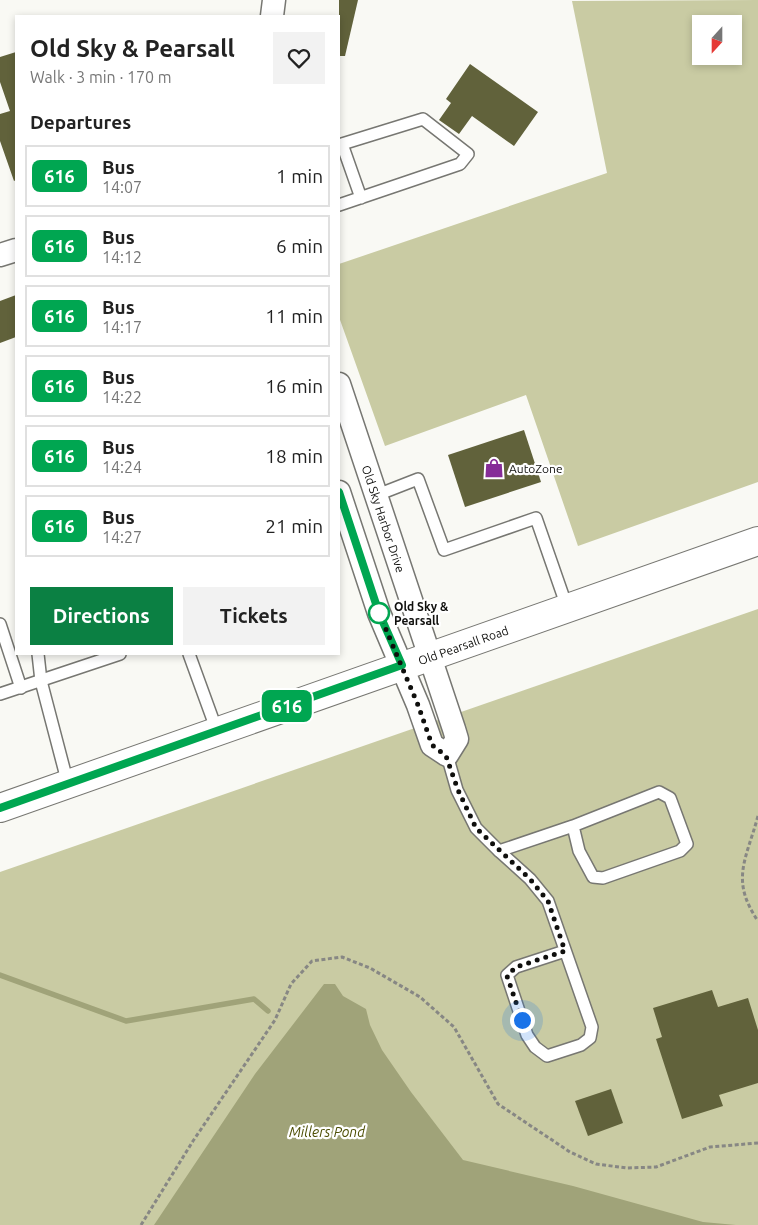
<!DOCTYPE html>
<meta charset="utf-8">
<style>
body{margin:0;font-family:Ubuntu,sans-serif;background:#f2f2f2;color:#222;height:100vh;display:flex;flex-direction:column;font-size:19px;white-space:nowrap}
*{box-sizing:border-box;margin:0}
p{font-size:16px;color:#767676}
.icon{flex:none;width:28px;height:28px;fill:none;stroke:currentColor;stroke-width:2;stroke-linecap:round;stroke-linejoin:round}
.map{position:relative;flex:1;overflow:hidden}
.side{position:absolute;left:15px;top:15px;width:325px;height:640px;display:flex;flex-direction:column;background:#fff;border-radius:0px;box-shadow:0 2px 8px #0003}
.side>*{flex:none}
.badge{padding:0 10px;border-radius:8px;font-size:18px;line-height:32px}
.needle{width:32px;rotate:201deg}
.fabs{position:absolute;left:692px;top:15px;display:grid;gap:10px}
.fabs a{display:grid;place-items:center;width:50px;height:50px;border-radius:0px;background:#fff;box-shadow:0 2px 8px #0003;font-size:25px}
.you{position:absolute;width:25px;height:25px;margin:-12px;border:4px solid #fff;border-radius:50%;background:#1a73e8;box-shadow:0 0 0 8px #1a73e833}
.map>.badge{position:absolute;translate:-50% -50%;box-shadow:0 0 0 2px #fff}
h2{padding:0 15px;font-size:19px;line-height:45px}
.round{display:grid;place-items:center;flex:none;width:52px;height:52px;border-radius:0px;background:#f2f2f2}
.headline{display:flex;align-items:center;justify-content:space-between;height:85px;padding:0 15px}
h1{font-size:24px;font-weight:600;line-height:38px}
.button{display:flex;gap:10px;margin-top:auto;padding:10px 15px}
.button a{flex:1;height:58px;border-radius:0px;background:#0b8043;color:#fff;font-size:20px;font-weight:600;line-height:58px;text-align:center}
.button a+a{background:#f2f2f2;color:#222}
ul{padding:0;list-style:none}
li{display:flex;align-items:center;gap:15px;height:62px;margin:0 10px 8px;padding:0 5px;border:2px solid #e0e0e0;border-radius:0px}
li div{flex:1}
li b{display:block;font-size:19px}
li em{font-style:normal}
li .badge{min-width:55px;font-weight:700;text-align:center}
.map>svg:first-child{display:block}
</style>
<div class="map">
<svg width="758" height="1225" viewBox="0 0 758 1225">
<rect width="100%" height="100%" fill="#f9f9f4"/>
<g fill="#c9cba3" fill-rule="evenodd">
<path d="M 758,0 L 758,482 L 578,546 L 526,395 L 385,446 L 339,317 L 339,264 L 607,173 L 572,1 ZM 701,24 L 734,24 L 734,56 L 701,56 Z"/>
<path d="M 758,609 L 758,1225 L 0,1225 L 0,872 Z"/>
</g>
<path fill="#a0a379" d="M 324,984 L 335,984 L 343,996 L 366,1009 L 370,1025 L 382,1050 L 411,1092 L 463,1160 L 573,1186 L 703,1222 L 736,1225 L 154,1225 L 255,1074 Z"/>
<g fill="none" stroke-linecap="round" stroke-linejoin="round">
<path stroke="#a0a379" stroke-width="5.5" d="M 0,975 L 126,1021 L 254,999 L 268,1011"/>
</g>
<g fill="#61623b">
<path d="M 339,0 L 358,0 L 345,56 L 339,56 Z"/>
<path d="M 16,52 L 16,180 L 14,181 L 0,141 L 0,114 L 10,111 L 0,82 L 0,57 Z"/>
<path d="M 470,64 L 538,112 L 514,146 L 472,116 L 459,134 L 439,120 L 451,103 L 446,99 Z"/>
<path d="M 16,295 L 16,337 L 0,343 L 0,301 Z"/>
<path d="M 524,430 L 541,482 L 465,507 L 448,455 Z"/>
<path d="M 712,990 L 718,1007 L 748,998 L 758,1030 L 758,1083 L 719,1095 L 723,1106 L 682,1119 L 656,1039 L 662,1037 L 653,1008 Z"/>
<path d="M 611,1089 L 623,1123 L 588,1136 L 575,1101 Z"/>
</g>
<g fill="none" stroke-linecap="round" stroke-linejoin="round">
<defs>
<g id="service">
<path d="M 339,205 L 460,164 L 468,154 L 423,119 L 342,144 L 361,198"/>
<path d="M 377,495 L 418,479 L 444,550 L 536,518 L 567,607"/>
<path d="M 0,624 L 21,688"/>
<path d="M 38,654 L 41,681 L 68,784"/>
<path d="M 189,654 L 217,731"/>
<path d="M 0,694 L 120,654"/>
<path d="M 447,755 L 457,790 L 476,828 L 499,851 L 573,826 L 659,792 L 670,798 L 687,844 L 680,851 L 603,878 L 593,877 L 579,851 L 573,826"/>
<path d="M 499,851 L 530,879 L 548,901 L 592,1027 L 590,1038 L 581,1045 L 547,1056 L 535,1047 L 527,1035 L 507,975 L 516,967 L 565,951"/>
</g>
<g id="minor">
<path d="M 272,16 L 274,0"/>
<path d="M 0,255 L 16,250"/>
<path id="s1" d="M 339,384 L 454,729 L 457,739 L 447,755 L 432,745 L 418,705 L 379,613 L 339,492"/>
</g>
<g id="secondary">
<path id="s2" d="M 0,808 L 758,541"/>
</g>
</defs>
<use href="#service" stroke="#777772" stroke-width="14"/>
<use href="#minor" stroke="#777772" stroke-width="25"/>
<use href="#secondary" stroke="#777772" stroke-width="30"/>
<g stroke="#878784" stroke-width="3" stroke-dasharray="4 2.5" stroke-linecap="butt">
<path d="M 758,816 C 746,860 730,880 758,921"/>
<path d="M 141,1225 L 193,1141 L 275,1020 L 291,984 L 312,961 L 342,957 L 370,968 L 420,997 L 454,1027 L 498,1104 L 570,1152 L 596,1164 L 627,1168 L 656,1167 L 710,1147 L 758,1143"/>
</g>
<use href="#service" stroke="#fff" stroke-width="11"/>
<use href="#minor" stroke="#fff" stroke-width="22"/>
<use href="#secondary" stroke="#fff" stroke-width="28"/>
</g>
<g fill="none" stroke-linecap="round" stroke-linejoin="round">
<defs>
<path id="line" d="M 0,808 L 402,665 L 379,613 L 339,492"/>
</defs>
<use href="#line" stroke="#fff" stroke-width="11"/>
<use href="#line" stroke="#00a651" stroke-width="8"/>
<path stroke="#0f0f0d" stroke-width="5" stroke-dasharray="0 9" d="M 379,613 L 418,705 L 432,745 L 446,756 L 458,790 L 476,828 L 530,879 L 548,901 L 565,951 L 516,967 L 507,976 L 522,1020"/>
</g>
<defs>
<symbol id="shop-bare" viewBox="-9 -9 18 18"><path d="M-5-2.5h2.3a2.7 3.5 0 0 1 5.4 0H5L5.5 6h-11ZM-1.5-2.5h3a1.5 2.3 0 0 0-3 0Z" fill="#862c98" stroke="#fff" stroke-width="2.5" paint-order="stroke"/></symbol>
</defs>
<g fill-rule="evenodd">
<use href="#shop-bare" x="480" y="454" width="28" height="28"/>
</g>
<circle fill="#fff" stroke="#00a651" stroke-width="2.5" cx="379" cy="613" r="10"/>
<g text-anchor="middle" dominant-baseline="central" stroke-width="4.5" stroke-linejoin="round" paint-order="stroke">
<g font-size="12" fill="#0f0f0d" stroke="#fff" text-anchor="start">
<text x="509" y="468">AutoZone</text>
</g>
<g font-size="12" fill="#0f0f0d" stroke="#fff">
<text stroke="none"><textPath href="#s1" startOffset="142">Old Sky Harbor Drive</textPath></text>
<text stroke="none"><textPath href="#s2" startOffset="491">Old Pearsall Road</textPath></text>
</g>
<g font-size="12" font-weight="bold" fill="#0f0f0d" stroke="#fff" text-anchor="start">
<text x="394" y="606">Old Sky &amp;<tspan x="394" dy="14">Pearsall</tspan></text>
</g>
<g font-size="14" font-style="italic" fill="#4d4e04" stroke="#fff">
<text x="327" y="1132">Millers Pond</text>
</g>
</g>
</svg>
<div class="fabs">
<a><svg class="needle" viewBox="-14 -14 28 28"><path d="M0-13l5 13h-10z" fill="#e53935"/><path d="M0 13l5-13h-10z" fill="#767676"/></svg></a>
</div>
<div class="you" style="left:522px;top:1020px"></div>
<b class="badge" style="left:287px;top:706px;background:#00a651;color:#fff">616</b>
<section class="side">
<div class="headline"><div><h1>Old Sky &amp; Pearsall</h1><p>Walk · 3 min · 170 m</p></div><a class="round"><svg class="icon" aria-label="heart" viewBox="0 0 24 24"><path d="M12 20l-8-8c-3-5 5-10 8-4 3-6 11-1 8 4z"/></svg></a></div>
<h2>Departures</h2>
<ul>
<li><span class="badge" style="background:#00a651;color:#fff">616</span><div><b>Bus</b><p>14:07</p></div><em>1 min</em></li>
<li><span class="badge" style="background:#00a651;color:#fff">616</span><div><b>Bus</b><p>14:12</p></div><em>6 min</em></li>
<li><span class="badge" style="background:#00a651;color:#fff">616</span><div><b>Bus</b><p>14:17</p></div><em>11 min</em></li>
<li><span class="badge" style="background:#00a651;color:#fff">616</span><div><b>Bus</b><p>14:22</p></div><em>16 min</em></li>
<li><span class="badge" style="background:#00a651;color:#fff">616</span><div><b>Bus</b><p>14:24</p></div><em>18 min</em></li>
<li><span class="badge" style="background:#00a651;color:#fff">616</span><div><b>Bus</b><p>14:27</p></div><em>21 min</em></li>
</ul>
<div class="button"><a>Directions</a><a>Tickets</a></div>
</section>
</div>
